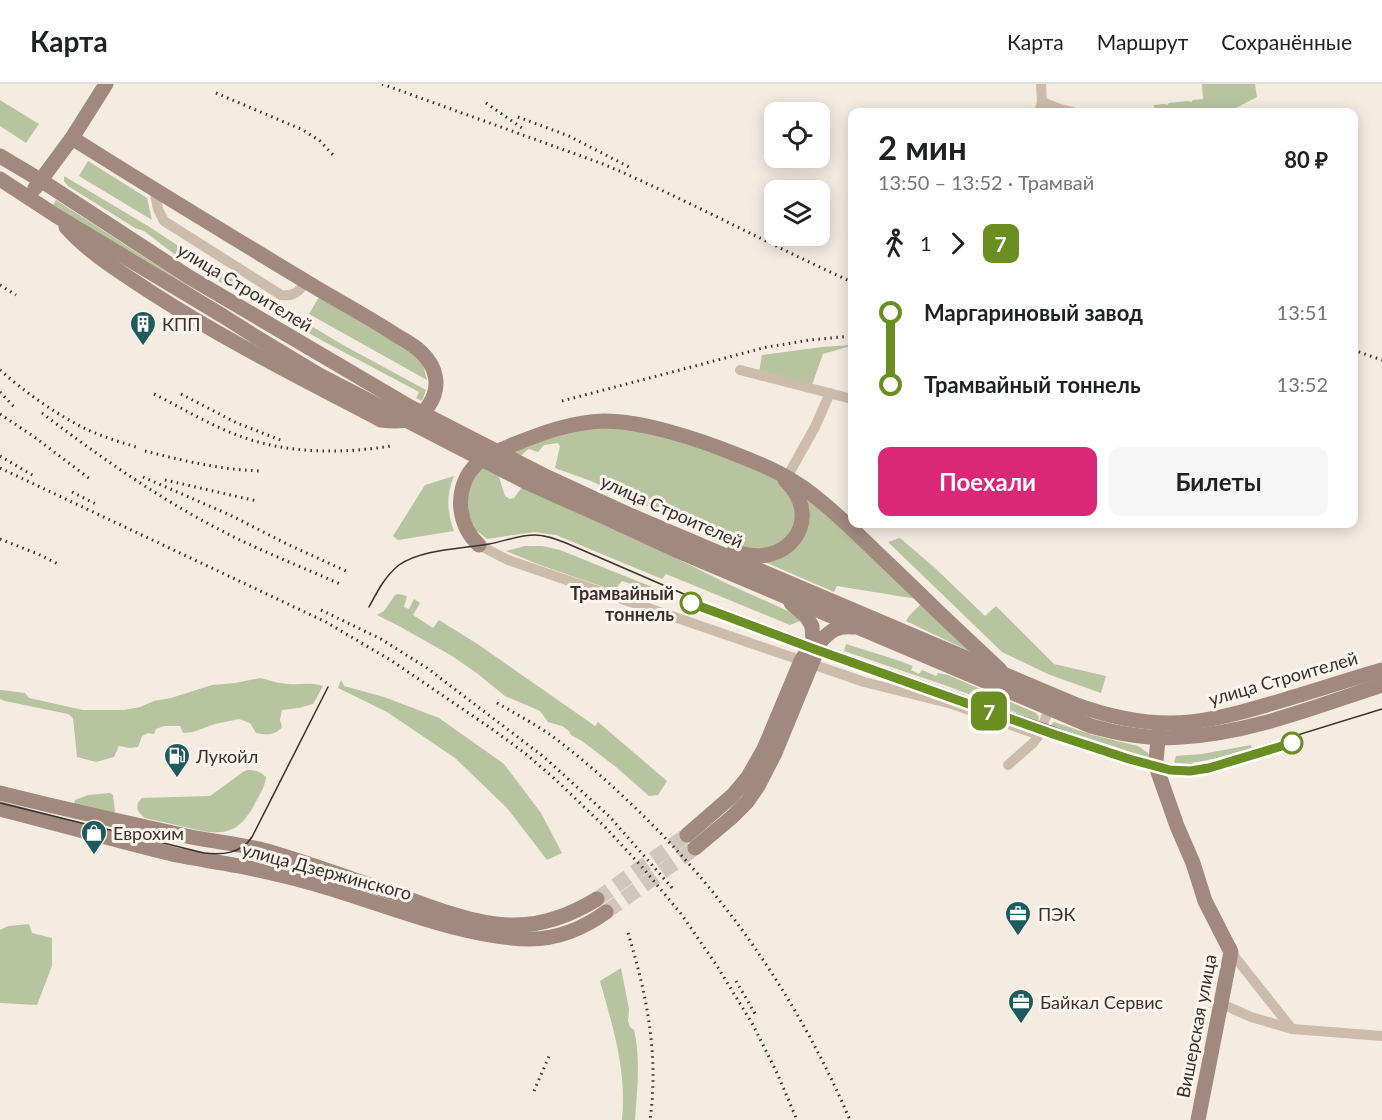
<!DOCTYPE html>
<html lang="ru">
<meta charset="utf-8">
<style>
body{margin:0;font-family:Lato,sans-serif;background:#f6f6f6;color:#202124;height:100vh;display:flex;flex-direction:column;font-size:22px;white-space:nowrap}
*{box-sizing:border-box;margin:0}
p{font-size:20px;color:#757577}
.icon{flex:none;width:33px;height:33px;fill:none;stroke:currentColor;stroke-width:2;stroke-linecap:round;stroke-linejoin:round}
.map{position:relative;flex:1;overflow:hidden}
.side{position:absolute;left:848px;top:24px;width:510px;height:420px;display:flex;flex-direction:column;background:#fff;border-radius:12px;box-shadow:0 3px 15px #0003}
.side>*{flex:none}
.badge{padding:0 12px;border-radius:9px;font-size:21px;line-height:39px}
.tools{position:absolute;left:764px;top:18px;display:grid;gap:12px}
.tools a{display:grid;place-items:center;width:66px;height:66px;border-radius:12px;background:#fff;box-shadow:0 3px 15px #0003;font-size:30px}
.map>.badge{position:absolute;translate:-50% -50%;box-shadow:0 0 0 3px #fff}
.legs{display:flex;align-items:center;gap:9px;height:66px;padding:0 30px;font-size:20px}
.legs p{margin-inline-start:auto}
.summary{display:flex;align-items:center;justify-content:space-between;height:102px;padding:0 30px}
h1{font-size:33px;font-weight:700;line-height:45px}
.primary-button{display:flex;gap:12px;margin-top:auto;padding:12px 30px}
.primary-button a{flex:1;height:69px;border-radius:12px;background:#db2777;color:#fff;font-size:24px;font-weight:700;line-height:69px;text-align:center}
.primary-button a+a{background:#f6f6f6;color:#202124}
ul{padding:0 30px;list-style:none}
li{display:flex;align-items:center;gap:21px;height:72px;font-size:22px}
li i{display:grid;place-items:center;width:9px;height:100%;margin:0 8px;background:currentColor}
li i::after{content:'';width:15px;height:15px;margin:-8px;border:4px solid;border-radius:50%;background:#fff}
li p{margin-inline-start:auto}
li:first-child i{background:linear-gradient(#0000 50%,currentColor 0)}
li:last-child i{background:linear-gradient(currentColor 50%,#0000 0)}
header{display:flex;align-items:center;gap:36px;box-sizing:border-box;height:84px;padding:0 30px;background:#fff;border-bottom:2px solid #e0e0e0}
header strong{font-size:28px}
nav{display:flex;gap:33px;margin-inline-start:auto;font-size:21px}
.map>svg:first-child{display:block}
</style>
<header>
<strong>Карта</strong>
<nav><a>Карта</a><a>Маршрут</a><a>Сохранённые</a></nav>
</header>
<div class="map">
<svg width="1382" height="1036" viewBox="0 0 1382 1036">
<rect width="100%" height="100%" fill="#f4ebe1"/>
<g fill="#b8c4a0">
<path d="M 1202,0 L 1255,0 L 1257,13 L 1228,28 L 1155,28 L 1154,21 L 1164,20 L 1167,21 L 1169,19 L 1188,17 L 1191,18 L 1193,16 L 1203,15 Z"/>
<path d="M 0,16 L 39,40 L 26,59 L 0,42 Z"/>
<path d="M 88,77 L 147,114 L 152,136 L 79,92 Z"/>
<path d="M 64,92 L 148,142 L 200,176 L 343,261 L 426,306 L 422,317 L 416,314 L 419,308 L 323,257 L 243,212 L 174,170 L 144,147 L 135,144 L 68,102 L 64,97 Z"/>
<path d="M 56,116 L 215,219 L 53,121 Z"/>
<path d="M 319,213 L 415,271 L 422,277 L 427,296 L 309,230 Z"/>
<path d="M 852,261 L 852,264 L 847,263 L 823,270 L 812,301 L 759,288 L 762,271 L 822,263 Z"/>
<path d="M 590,342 L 619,343 L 695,360 L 779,396 L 797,418 L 794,446 L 778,463 L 746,466 L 591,397 L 555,384 L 560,362 L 558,359 L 544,361 L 538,368 L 529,365 L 526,367 L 499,393 L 505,412 L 510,415 L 514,414 L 522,403 L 690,481 L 728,500 L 797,531 L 803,536 L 790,541 L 666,490 L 662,495 L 556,451 L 534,448 L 487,455 L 476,446 L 471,437 L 468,427 L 467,413 L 469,402 L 480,385 L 520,364 Z"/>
<path d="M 454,392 C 446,411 447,428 454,447 L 398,456 L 393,452 L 425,401 Z"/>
<path d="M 801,405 L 917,515 L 837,502 L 834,508 L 760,476 L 791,465 Z"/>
<path d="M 900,454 L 935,484 L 985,532 L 996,522 L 1054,580 L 1106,592 L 1101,609 L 1050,591 L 1002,568 L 888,458 Z"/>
<path d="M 525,462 L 542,462 L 560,466 L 657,505 L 659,509 L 622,497 L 615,505 L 612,506 L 540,481 L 506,467 Z"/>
<path d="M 398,510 L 407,512 L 404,523 L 409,525 L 414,515 L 420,519 L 413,531 L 433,544 L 439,536 L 479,561 L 595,642 L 598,638 L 667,697 L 658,711 L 649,712 L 616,683 L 582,657 L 571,651 L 569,647 L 562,642 L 548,638 L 540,627 L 505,612 L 478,590 L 452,572 L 397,541 L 377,531 L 384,527 L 395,511 Z"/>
<path d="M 923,518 L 977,571 L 906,537 L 909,532 Z"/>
<path d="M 846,560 L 897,576 L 913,582 L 911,586 L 919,590 L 922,586 L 936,592 L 938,589 L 948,591 L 1036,629 L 1039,633 L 1038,637 L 950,603 L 844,567 Z"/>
<path d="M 260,594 C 269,596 279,600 289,600 C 300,601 311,598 323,602 L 313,620 L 299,624 L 282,626 L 280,636 L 282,643 C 275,652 266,651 256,649 L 250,639 L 239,635 L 215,640 L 193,648 L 183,649 L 180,642 L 164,642 L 156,645 L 154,650 L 148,649 L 142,652 L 138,663 L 130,664 L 119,662 L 114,673 L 96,678 L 77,673 L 73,634 L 68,630 L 5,617 L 0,615 L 0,606 L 2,606 L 25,609 L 29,614 L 83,626 L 124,626 L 140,623 L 154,617 L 171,614 L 212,601 L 235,599 Z"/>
<path d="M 341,596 L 344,602 L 384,613 L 439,634 L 504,680 L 541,729 L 562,769 L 547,776 L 507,724 L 455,674 L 387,628 L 338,604 Z"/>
<path d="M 1054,638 L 1093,651 L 1138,662 L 1148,669 L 1151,674 L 1112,663 L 1050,642 Z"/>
<path d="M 1251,661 L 1252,664 C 1226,671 1201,681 1174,679 L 1176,672 L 1202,670 Z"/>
<path d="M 247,686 C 255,686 260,687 266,693 C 265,704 258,713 253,723 C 236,754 216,751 185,743 C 172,740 158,737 145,734 C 137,728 134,721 142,714 L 210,712 L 243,688 Z"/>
<path d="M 110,709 L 113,711 L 115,728 L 107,728 L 76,722 L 74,719 L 75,716 L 88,711 Z"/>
<path d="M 29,840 L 32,849 L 52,854 L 52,882 L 37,921 L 0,919 L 0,846 L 8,842 Z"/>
<path d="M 621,884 L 629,925 L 628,937 L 630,943 L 634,946 C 641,975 637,1007 635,1036 L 622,1036 C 627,986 613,944 600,897 Z"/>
</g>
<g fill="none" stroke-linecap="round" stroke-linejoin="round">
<g stroke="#cfc6bd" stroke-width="15" stroke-dasharray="15 8" stroke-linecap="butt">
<path d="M 597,815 L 687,751"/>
<path d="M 606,828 L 695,764"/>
</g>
<g stroke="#cdbbac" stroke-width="10">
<path d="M 1042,18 L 1060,25 L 1073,28"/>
<path d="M 1039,28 L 1042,18 L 1041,0"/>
<path d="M 154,105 L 158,125 L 164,137 L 281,211 C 294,213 300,207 306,197"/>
<path d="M 740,286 L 852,315"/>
<path d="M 787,393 L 815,343 L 830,309"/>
<path d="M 479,461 L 508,476 L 838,589 L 864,598 L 952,620 L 1039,651"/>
<path d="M 1008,681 L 1033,659 L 1039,651 L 1049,625"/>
<path d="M 1231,868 L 1292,945"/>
<path d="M 1222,920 L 1251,933 L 1292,945 L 1382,952"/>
</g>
<g stroke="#a18a7d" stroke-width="15">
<path d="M 0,72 L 42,97 L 189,193 L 410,323 L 543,391 L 632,432 L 1074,620 C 1112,634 1151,642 1191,638 C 1225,634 1257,624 1290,614 C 1320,605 1351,595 1382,586"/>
<path d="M 0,95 L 55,131 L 223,232 L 256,253 L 319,291 L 528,399 L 593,428 L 671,464 L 1091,642 C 1120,650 1151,656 1182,653 C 1251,649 1317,622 1382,601"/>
<path d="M 35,104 L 72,54 L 106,0"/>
<path d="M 66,143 C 89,169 119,187 149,207 C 223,255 303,295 381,336 C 399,338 418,339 429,321 C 441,303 437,283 421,268 C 415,262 406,257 399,253 C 373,236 346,221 320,206 C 237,156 154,106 72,54"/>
<path d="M 479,461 C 469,452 463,440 461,426 C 459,412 463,395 473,384 C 483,372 499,367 512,361 C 542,349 571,338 604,337 C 643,337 698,355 735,370 C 756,378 778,387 796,399 C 816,411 832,427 849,442 C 873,465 897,488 921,511 C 947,537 974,561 1000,586"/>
<path d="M 734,467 C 785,488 827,436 785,396"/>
<path d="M 1159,644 L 1156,677 L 1158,688 L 1177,742 L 1193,779 L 1205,817 L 1231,868 L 1198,1036"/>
<path d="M 0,709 C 63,725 127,739 191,753 C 216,758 242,760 267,767 C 312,780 357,797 401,812 C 432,824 478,841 511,841 C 542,842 571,831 597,815"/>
<path d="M 0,725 C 59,740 117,757 176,771 C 197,775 218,778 239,782 C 264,787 290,793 315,800 C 382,819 461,854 530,855 C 558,855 584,844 606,828"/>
<path d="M 687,751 L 717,725 L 733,711 L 748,693 L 764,665 L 801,577 L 813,558 L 812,542 L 806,532 L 791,519"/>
<path d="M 695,764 L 732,733 L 747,718 L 758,702 L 775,669 L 821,557 C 830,547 838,541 853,543"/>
</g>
<g stroke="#3b302b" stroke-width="1.5">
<path d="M 369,523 C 377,508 385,492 399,481 C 422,465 461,465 489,460 C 505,457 519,451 535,451 C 546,451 556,455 566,459 L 693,514 L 840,568 L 1124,668 L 1175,681 L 1201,680 L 1216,676 L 1382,625"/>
<path d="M 0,719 L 204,769 C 222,771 241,770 252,753 L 328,603"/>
</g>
<g stroke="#3b302b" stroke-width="3" stroke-dasharray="1.5 4.5" stroke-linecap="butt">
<path d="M 382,0 L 603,80 C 688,116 768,160 852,198"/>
<path d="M 216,9 L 303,46 L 320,57 L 335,73"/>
<path d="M 486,19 L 522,44"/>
<path d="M 518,33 L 569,52 L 629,83"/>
<path d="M 0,201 L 16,211"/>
<path d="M 1353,266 L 1382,276"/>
<path d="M 0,286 C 26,309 57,331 88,346 C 104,353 120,358 136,363"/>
<path d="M 0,308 L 15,324"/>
<path d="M 154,310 C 182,324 208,340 237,351 C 286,370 340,370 391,362"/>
<path d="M 181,310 L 237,339 L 283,357"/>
<path d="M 562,317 L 767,263 L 810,256 L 852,252"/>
<path d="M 42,329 C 100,373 161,416 226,449 C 263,468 302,483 340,500"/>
<path d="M 0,330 L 33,352 L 90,395"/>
<path d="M 145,367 C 184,377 222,386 262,387"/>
<path d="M 0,372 L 34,392"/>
<path d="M 0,384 L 326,538 L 392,577 L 492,645 L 526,670 L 555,695 L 605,743 L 643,784 L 682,831 L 717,882 L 753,941 L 777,989 L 797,1036"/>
<path d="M 143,393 L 230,431 L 289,461 L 346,487"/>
<path d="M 165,396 L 257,417"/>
<path d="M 72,408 L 96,420"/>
<path d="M 0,455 L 38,470 L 60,481"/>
<path d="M 321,526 L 381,555 L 427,584 L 544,673 L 610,733 L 673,805"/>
<path d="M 497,619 C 516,630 535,640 552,652 C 579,672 604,694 628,717 C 724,807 798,915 850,1036"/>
<path d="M 628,849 C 647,911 659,972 650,1036"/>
<path d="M 736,897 L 757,933"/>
<path d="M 534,1007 L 550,970"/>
</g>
</g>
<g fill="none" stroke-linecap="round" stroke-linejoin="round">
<defs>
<path id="line-1" d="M 691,519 L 817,566 L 1053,650 L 1129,675 L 1170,686 L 1190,687 L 1209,684 L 1292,659"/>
</defs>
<use href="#line-1" stroke="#fff" stroke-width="14"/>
<use href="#line-1" stroke="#6b8e23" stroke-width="9"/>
</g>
<defs>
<symbol id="building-pin" viewBox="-11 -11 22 30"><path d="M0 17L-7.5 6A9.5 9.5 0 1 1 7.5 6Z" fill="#1f5a5e" stroke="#fbf5ee"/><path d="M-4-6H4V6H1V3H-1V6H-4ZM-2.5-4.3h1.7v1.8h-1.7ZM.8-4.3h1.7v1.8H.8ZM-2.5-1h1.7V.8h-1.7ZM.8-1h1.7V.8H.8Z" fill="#fff"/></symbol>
<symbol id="fuel-pin" viewBox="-11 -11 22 30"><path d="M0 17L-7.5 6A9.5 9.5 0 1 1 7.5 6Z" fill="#1f5a5e" stroke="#fbf5ee"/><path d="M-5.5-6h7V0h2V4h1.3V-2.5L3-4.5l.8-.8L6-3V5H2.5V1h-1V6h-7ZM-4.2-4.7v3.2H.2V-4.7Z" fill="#fff"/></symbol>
<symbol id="shop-pin" viewBox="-11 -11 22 30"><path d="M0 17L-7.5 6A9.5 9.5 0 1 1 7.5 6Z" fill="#1f5a5e" stroke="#fbf5ee"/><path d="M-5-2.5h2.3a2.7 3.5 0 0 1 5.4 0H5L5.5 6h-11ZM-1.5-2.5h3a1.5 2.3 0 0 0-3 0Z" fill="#fff"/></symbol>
<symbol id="office-pin" viewBox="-11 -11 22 30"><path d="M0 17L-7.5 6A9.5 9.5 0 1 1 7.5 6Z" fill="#1f5a5e" stroke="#fbf5ee"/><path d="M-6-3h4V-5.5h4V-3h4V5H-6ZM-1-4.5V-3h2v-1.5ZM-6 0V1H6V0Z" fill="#fff"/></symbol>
</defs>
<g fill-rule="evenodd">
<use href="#building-pin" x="128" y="225" width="30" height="40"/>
<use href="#fuel-pin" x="162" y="657" width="30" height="40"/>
<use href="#shop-pin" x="79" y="734" width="30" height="40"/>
<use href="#office-pin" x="1003" y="815" width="30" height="40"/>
<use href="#office-pin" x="1006" y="903" width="30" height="40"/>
</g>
<g fill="#fff" stroke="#6b8e23" stroke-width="3">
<circle cx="691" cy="519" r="10"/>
<circle cx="1292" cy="659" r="10"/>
</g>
<g text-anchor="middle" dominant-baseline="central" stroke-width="6" stroke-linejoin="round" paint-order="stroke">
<g font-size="18" fill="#3b302b" stroke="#fbf5ee">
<text transform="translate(245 203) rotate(31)">улица Строителей</text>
<text transform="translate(672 427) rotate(24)">улица Строителей</text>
<text transform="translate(1283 594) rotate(-16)">улица Строителей</text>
<text transform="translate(327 787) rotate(15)">улица Дзержинского</text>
<text transform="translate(1196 942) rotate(-79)">Вишерская улица</text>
</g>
<g font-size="18" fill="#3b302b" stroke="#fbf5ee" text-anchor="start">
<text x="162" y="240">КПП</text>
<text x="196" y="672">Лукойл</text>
<text x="113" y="749">Еврохим</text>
<text x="1038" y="830">ПЭК</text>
<text x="1040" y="918">Байкал Сервис</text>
</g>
<g font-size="18" font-weight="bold" fill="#3b302b" stroke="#fbf5ee" text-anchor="end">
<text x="674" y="509">Трамвайный<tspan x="674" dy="21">тоннель</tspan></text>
</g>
</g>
</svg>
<div class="tools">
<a><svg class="icon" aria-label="locate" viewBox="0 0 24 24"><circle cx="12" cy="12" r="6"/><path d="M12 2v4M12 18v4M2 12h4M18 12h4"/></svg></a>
<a><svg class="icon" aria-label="layers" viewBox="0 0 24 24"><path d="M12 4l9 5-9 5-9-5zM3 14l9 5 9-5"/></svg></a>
</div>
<b class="badge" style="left:989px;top:627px;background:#6b8e23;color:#fff">7</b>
<section class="side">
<div class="summary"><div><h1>2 мин</h1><p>13:50 – 13:52 · Трамвай</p></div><b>80 ₽</b></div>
<div class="legs"><svg class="icon" aria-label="walk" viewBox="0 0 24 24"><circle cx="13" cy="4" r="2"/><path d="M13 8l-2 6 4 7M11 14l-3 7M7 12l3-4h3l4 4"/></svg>1<svg class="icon" aria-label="forward" viewBox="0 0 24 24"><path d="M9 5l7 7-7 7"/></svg><b class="badge" style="background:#6b8e23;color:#fff">7</b></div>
<ul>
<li><i style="color:#6b8e23"></i><b>Маргариновый завод</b><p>13:51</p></li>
<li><i style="color:#6b8e23"></i><b>Трамвайный тоннель</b><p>13:52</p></li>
</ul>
<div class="primary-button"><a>Поехали</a><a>Билеты</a></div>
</section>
</div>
